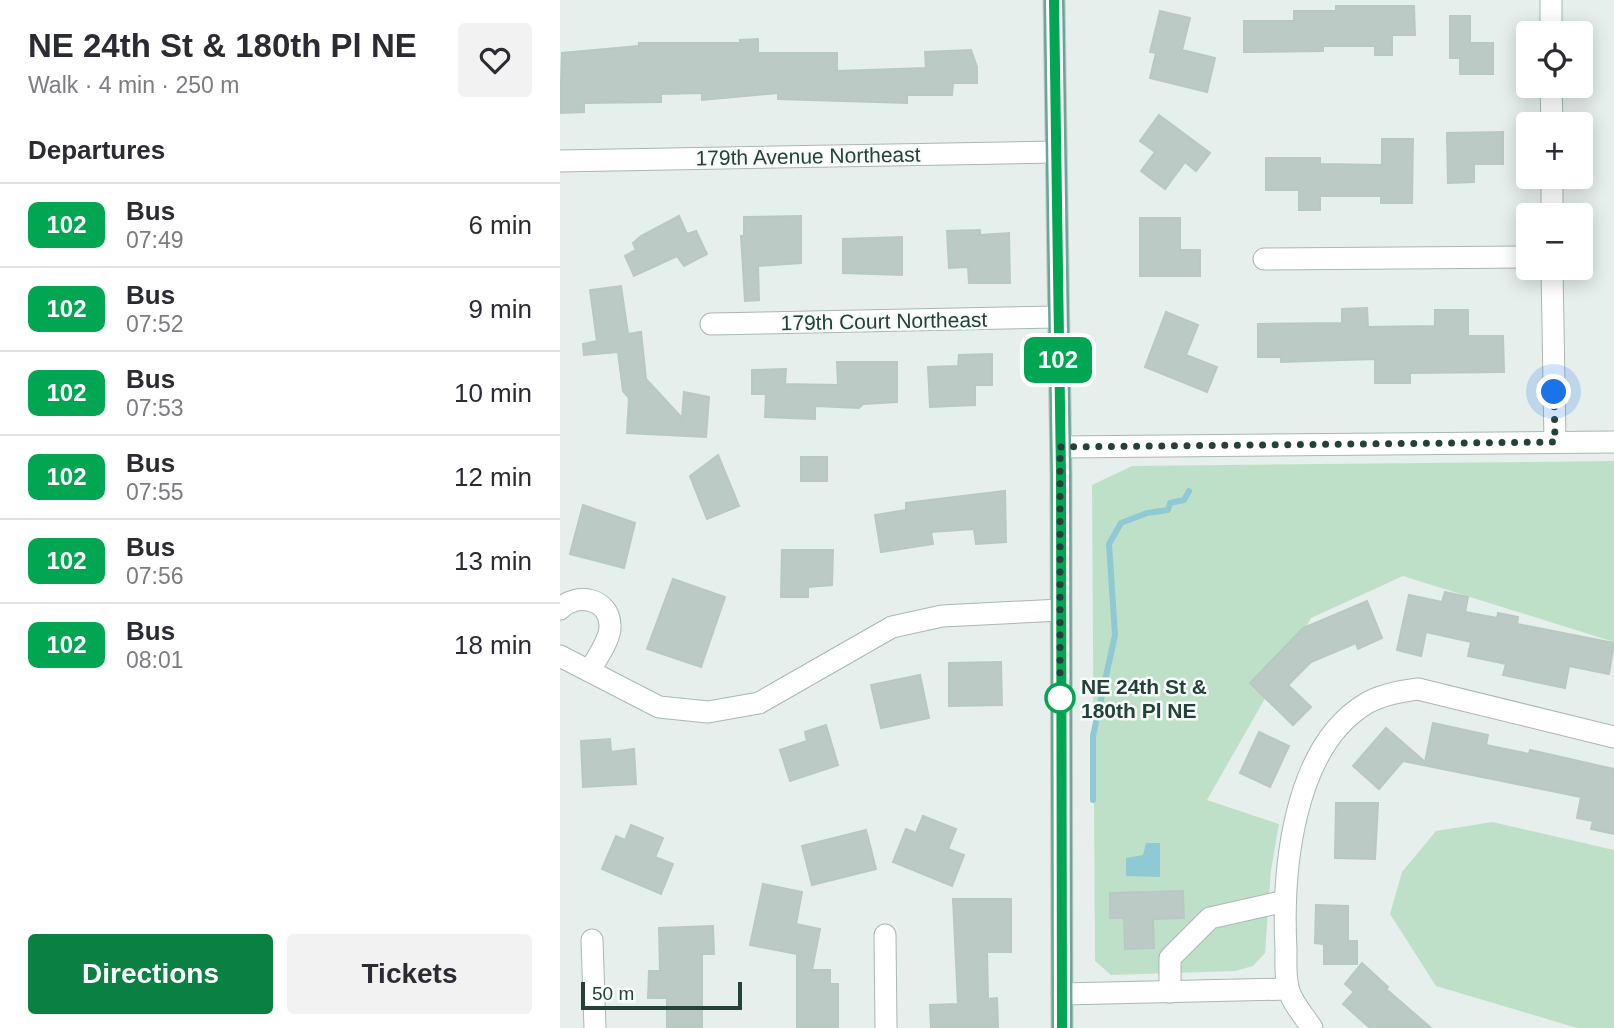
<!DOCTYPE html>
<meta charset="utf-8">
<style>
body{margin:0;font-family:Arial,sans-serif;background:#f2f2f3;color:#2b2b33;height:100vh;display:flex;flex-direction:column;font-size:26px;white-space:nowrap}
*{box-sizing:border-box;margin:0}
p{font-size:23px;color:#7c7c81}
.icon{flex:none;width:38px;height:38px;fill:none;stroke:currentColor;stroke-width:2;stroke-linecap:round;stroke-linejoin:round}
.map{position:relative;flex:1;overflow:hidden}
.drawer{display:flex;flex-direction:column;background:#fff;width:560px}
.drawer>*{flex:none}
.badge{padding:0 14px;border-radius:10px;font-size:24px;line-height:46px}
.tools{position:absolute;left:956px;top:21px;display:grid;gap:14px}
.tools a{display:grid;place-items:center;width:77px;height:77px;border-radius:7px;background:#fff;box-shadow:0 4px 18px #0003;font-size:35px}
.scale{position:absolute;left:21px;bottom:18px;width:161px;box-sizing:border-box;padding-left:7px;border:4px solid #24423a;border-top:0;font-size:19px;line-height:24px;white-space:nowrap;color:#24423a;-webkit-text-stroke:5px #f7fbf9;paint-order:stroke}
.you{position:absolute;width:35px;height:35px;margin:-18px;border:5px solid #fff;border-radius:50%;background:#1a73e8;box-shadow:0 0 0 10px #1a73e833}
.map>.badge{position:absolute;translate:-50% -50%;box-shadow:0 0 0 4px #fff}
h2{padding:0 28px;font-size:26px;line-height:63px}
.round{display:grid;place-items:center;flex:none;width:74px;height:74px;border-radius:7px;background:#f2f2f3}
.overview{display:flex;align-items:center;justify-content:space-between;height:119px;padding:0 28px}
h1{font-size:33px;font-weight:700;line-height:52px}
.button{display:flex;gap:14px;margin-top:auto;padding:14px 28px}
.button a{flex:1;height:80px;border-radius:7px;background:#0b8043;color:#fff;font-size:28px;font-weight:700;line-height:80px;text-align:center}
.button a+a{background:#f2f2f3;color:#2b2b33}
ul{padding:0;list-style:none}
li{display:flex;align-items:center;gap:21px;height:84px;padding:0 28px;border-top:2px solid #e1e1e2}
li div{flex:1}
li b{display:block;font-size:26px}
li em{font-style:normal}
li .badge{min-width:77px;font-weight:700;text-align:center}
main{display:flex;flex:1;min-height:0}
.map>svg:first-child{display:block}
</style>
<main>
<section class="drawer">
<div class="overview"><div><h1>NE 24th St &amp; 180th Pl NE</h1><p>Walk · 4 min · 250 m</p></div><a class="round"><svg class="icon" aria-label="heart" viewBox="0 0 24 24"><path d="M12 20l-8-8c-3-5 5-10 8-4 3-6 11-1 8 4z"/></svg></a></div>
<h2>Departures</h2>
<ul>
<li><span class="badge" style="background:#00a651;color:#fff">102</span><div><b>Bus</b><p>07:49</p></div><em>6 min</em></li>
<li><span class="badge" style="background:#00a651;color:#fff">102</span><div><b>Bus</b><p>07:52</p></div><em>9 min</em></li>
<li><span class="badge" style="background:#00a651;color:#fff">102</span><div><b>Bus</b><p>07:53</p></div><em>10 min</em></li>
<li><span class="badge" style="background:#00a651;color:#fff">102</span><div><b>Bus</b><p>07:55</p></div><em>12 min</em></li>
<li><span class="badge" style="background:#00a651;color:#fff">102</span><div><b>Bus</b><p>07:56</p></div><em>13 min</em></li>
<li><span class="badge" style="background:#00a651;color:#fff">102</span><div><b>Bus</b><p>08:01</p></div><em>18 min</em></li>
</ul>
<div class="button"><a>Directions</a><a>Tickets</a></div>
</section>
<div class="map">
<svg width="1054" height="1028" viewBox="0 0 1054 1028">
<rect width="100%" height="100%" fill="#e6efeb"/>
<g fill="#bfe0c8">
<path d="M 1054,461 L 1054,642 L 843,576 L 751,618 L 647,800 L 719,824 L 711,870 L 705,953 L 693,966 L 675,971 L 551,975 L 535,961 L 532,485 L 572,466 Z"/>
<path d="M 932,822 L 1054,850 L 1054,1028 L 1017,1028 L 876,986 L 830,914 L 842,872 L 876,831 Z"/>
</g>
<path fill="#8ec9d4" d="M 586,843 L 600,843 L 600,877 L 566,876 L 566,858 L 583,855 Z"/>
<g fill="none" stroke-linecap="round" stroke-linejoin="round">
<path stroke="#8ec9d4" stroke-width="6" d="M 533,800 L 533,736 L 555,635 L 549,544 L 561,523 L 587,513 L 608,510 L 610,503 L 624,500 L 629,491"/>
</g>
<g fill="#bbcac4" stroke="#b8c9c2" stroke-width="2">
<path d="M 776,6 L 854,6 L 855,35 L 832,35 L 832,55 L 815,55 L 815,46 L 763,46 L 763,51 L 684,52 L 684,21 L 734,21 L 734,11 L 776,11 Z"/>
<path d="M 600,11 L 630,18 L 622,50 L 655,58 L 647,92 L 590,78 L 596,53 L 590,52 Z"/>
<path d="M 890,16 L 910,16 L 910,43 L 933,43 L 933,74 L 900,74 L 900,58 L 890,58 Z"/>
<path d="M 198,39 L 198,53 L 277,53 L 277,71 L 366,68 L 365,52 L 411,50 L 417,67 L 417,83 L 393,83 L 392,95 L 347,95 L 347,103 L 218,99 L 218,93 L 142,100 L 142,93 L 101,94 L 101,102 L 24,103 L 24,112 L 0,113 L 2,53 L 79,46 L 79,43 L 180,43 L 180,40 Z"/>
<path d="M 599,115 L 650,153 L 636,171 L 625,162 L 605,189 L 581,171 L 595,152 L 580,141 Z"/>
<path d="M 943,132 L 943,164 L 914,164 L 914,182 L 888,183 L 887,133 Z"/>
<path d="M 822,139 L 853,139 L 852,203 L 821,203 L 821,196 L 760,196 L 760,210 L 739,210 L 739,190 L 706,190 L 706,158 L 760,158 L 760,164 L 822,165 Z"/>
<path d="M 119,216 L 127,234 L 136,231 L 147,254 L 124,266 L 117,256 L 74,276 L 65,256 L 76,250 L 73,243 L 81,236 Z"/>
<path d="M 241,216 L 241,263 L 198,266 L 199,300 L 185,301 L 181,236 L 184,236 L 184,217 Z"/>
<path d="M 580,218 L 620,218 L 620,250 L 640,250 L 640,276 L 580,276 Z"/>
<path d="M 420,230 L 420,235 L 449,233 L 450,283 L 409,283 L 408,267 L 389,268 L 387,231 Z"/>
<path d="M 342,237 L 342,275 L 283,273 L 283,239 Z"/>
<path d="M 61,286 L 68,334 L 81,332 L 86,379 L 122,418 L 124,392 L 149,397 L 146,437 L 67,433 L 69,398 L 63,391 L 58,352 L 24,355 L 23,344 L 37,341 L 30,290 Z"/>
<path d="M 807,308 L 808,327 L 875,326 L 875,310 L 908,310 L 908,336 L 943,336 L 944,372 L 850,373 L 850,383 L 815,383 L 815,359 L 721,362 L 721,357 L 698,357 L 698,324 L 782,323 L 782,309 Z"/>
<path d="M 606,312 L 638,325 L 626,355 L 657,367 L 647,392 L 585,367 Z"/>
<path d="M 432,354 L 432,385 L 415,385 L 415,405 L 370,407 L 368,367 L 398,366 L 399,355 Z"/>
<path d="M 277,362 L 337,362 L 337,402 L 303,404 L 299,408 L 255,406 L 255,419 L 205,417 L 206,394 L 192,394 L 192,370 L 226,369 L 225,384 L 278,385 Z"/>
<path d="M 158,455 L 179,506 L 147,519 L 130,476 Z"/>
<rect x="241" y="457" width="26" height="24"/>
<path d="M 445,491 L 446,542 L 416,544 L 414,529 L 371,532 L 373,544 L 321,552 L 315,515 L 346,510 L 346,503 Z"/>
<path d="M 23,505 L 75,523 L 64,568 L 10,554 Z"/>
<path d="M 222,550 L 273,550 L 272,585 L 248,587 L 248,597 L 221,597 Z"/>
<path d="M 113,579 L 165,597 L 141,667 L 87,649 Z"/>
<path d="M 885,592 L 908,597 L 905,612 L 937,618 L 938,613 L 958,617 L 957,624 L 1054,643 L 1049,674 L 1009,666 L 1005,688 L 943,675 L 946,664 L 908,656 L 911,642 L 866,632 L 861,656 L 837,650 L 849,595 L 882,602 Z"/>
<path d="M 807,601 L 822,638 L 798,649 L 796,643 L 751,662 L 728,685 L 751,707 L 733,725 L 690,683 L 743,628 Z"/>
<path d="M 441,662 L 442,705 L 389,706 L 389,663 Z"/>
<path d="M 360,675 L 369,718 L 321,728 L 311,685 Z"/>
<path d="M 873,723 L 928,735 L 926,745 L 969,754 L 970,750 L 1054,769 L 1054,834 L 1031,829 L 1033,821 L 1017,818 L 1021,797 L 843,761 L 819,789 L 793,766 L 826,728 L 865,762 Z"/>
<path d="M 266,725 L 278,765 L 230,781 L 220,750 L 247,741 L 245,732 Z"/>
<path d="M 699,732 L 729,746 L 710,787 L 680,773 Z"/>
<path d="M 50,739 L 51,752 L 74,749 L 76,784 L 23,787 L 21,741 Z"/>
<path d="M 776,803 L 818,803 L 815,859 L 775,858 Z"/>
<path d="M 363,816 L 396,829 L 388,849 L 404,855 L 392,886 L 333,862 L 346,829 L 356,833 Z"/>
<path d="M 71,825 L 103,838 L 95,857 L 113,864 L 101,894 L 42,869 L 56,836 L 65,840 Z"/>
<path d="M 306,830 L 316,869 L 252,885 L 242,846 Z"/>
<path d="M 203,884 L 242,892 L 236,924 L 260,929 L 252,970 L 270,970 L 270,984 L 278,984 L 278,1028 L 237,1028 L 237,954 L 190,945 Z"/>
<path d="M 623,891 L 624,918 L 593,919 L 594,948 L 565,949 L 564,918 L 550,918 L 550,893 Z"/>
<path d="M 393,899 L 451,899 L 451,952 L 427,952 L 428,999 L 437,998 L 438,1028 L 371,1028 L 370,1005 L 398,1004 Z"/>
<path d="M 756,905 L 788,906 L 788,941 L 797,941 L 797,964 L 764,964 L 764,944 L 755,943 Z"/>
<path d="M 153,926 L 154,954 L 142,954 L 142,1028 L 107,1028 L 107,998 L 88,998 L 89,971 L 100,971 L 99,928 Z"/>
<path d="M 802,963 L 828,987 L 826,989 L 871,1028 L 810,1028 L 783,1004 L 794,992 L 785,984 Z"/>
</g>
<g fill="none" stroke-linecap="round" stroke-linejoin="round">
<defs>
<g id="minor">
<path d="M 991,0 L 991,33"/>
<path d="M 991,86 L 992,124"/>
<path d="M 0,161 L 496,152"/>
<path d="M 992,177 L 992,215"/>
<path d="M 704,259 L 968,257"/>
<path d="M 992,268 L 995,442"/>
<path d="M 151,324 L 497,317"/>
<path d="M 501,447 L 1054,442"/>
<path d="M 0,609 C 16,592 49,598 50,625 C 51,640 36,658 30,671"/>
<path d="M 0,656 L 99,707 L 148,712 L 199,703 L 332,627 L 382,616 L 500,610"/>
<path d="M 325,935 L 326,1028"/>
<path d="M 32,940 L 35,1028"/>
<path d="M 610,992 L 610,958 L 650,918 L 725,901"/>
<path d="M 502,994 L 728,989"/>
<path d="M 752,1028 C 744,1016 730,1000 728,987 C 725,975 726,962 726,950 C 722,873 732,747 807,703 C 823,694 841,691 858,689 L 1054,737"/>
</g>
<path id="major" d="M 494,0 L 501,474 L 502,1028"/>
</defs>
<use href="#minor" stroke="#a8b8b2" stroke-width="23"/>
<use href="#major" stroke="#c2cac8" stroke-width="23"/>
<use href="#minor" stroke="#fff" stroke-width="21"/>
<use href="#major" stroke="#6aa596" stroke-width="21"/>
</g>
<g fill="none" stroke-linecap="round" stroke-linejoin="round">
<defs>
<path id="line" d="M 494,0 L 501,474 L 502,1028"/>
</defs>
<use href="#line" stroke="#fff" stroke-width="16"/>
<use href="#line" stroke="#00a651" stroke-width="10"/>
<path stroke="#24423a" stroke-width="7" stroke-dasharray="0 12.6" d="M 500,698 L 500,447 L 995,442 L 994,392"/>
</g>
<circle fill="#fff" stroke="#00a651" stroke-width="3.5" cx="500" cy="698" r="14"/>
<g text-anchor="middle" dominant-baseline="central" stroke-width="5" stroke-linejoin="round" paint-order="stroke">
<g font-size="21" fill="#24423a" stroke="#f7fbf9">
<text transform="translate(248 156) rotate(-1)">179th Avenue Northeast</text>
<text transform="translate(324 321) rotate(-1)">179th Court Northeast</text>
</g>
<g font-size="21" font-weight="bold" fill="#24423a" stroke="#f7fbf9" text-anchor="start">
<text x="521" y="686">NE 24th St &amp;<tspan x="521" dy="24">180th Pl NE</tspan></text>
</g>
</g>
</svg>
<div class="tools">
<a><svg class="icon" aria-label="locate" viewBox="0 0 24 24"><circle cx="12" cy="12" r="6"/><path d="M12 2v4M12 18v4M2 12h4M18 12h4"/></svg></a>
<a>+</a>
<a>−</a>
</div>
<div class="scale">50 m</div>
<div class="you" style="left:994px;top:392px"></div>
<b class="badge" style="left:498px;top:360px;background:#00a651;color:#fff">102</b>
</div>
</main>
